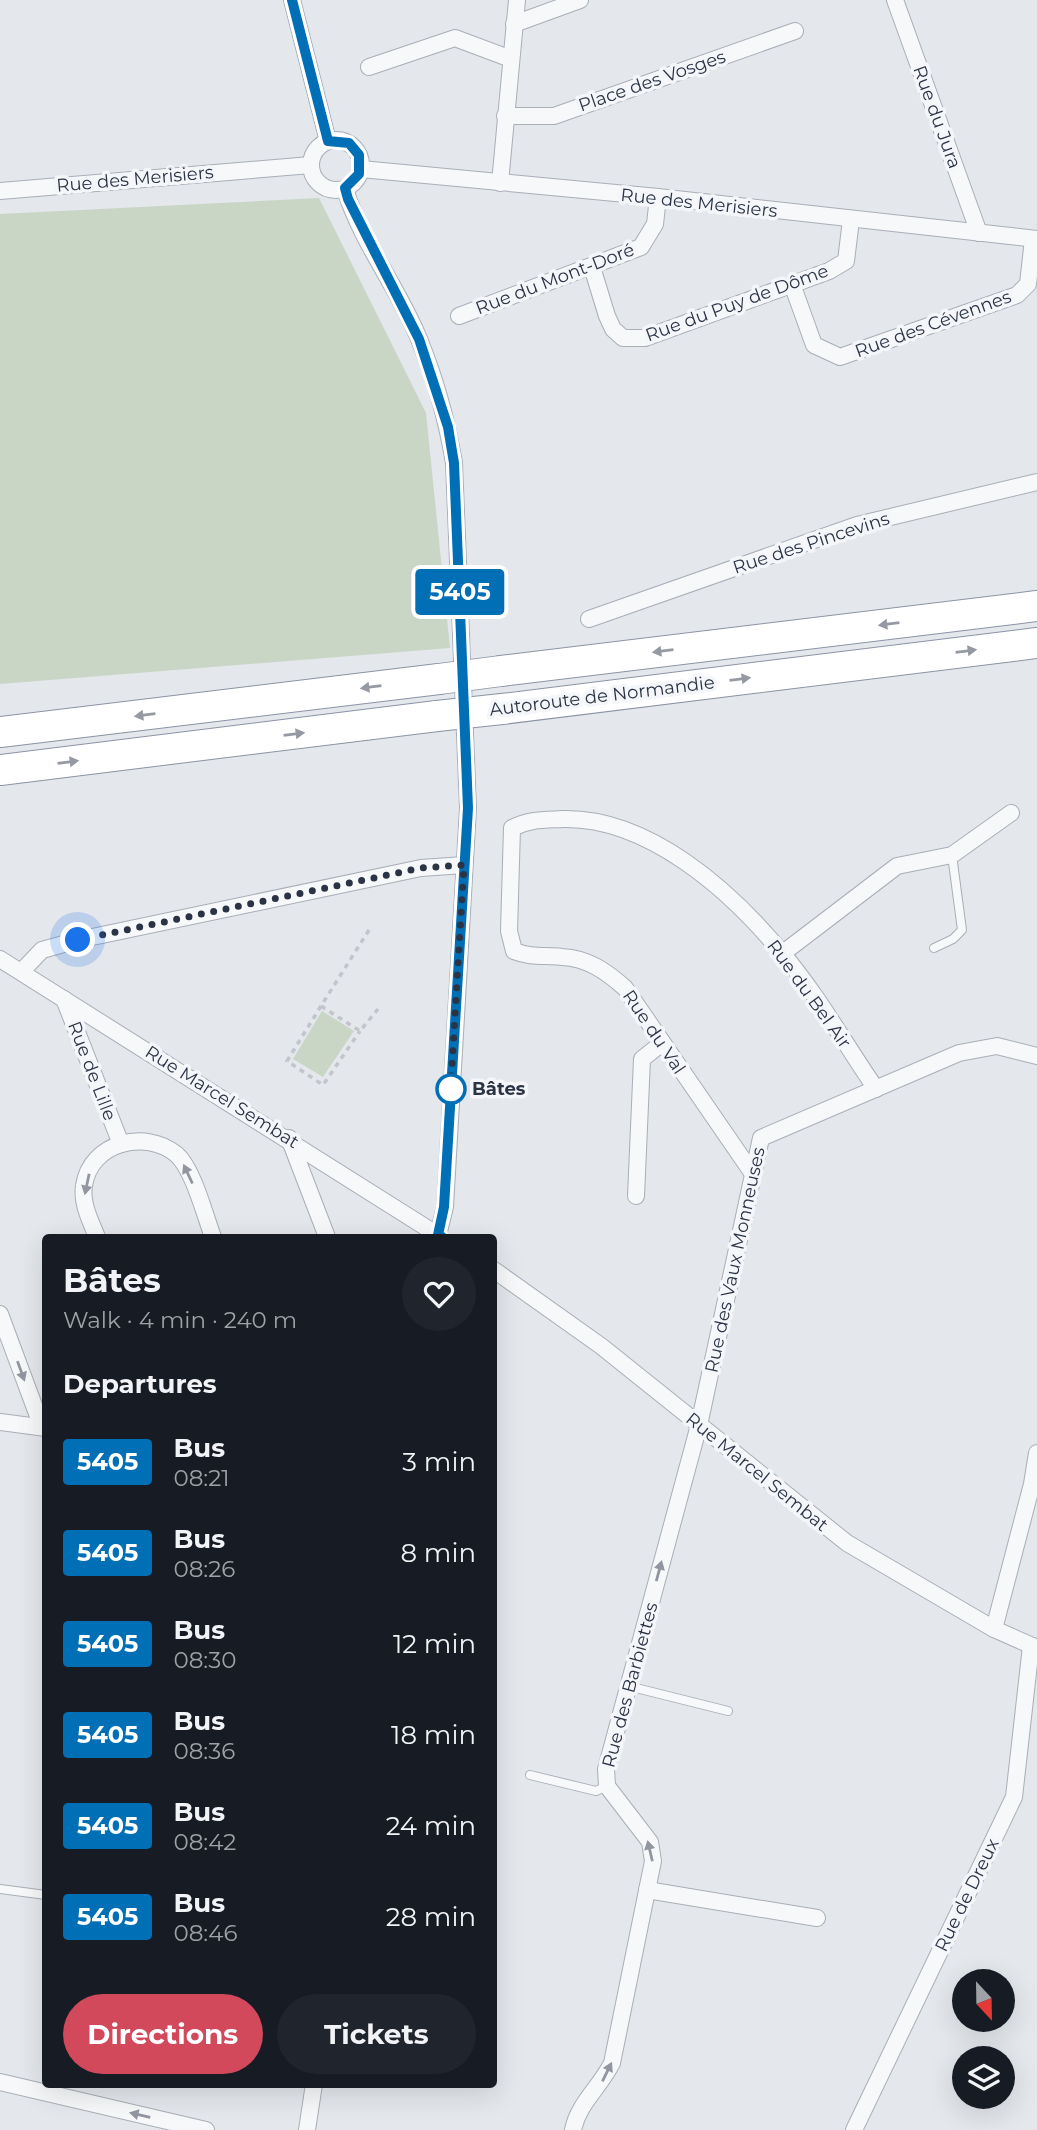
<!DOCTYPE html>
<meta charset="utf-8">
<style>
body{margin:0;font-family:Montserrat,sans-serif;background:#20242c;color:#f1f3f6;height:100vh;display:flex;flex-direction:column;font-size:26px;white-space:nowrap}
*{box-sizing:border-box;margin:0}
p{font-size:23px;color:#9ea1a6}
.icon{flex:none;width:38px;height:38px;fill:none;stroke:currentColor;stroke-width:2;stroke-linecap:round;stroke-linejoin:round}
.map{position:relative;flex:1;overflow:hidden}
.panel{position:absolute;left:42px;top:1234px;width:455px;height:854px;display:flex;flex-direction:column;background:#171b24;border-radius:7px;box-shadow:0 7px 28px #0002}
.panel>*{flex:none}
.badge{padding:0 14px;border-radius:5px;font-size:24px;line-height:46px}
.needle{width:46px;rotate:158deg}
.fabs{position:absolute;left:952px;top:1969px;display:grid;gap:14px}
.fabs a{display:grid;place-items:center;width:63px;height:63px;border-radius:50%;background:#171b24;box-shadow:0 7px 28px #0002;font-size:35px}
.you{position:absolute;width:35px;height:35px;margin:-18px;border:5px solid #fff;border-radius:50%;background:#1a73e8;box-shadow:0 0 0 10px #1a73e833}
.map>.badge{position:absolute;translate:-50% -50%;box-shadow:0 0 0 4px #fff}
h2{padding:0 21px;font-size:26px;line-height:63px}
.round{display:grid;place-items:center;flex:none;width:74px;height:74px;border-radius:37px;background:#20242c}
.head{display:flex;align-items:center;justify-content:space-between;height:119px;padding:0 21px}
h1{font-size:33px;font-weight:700;line-height:52px}
.cta{display:flex;gap:14px;margin-top:auto;padding:14px 21px}
.cta a{flex:1;height:80px;border-radius:42px;background:#d1495b;color:#fff;font-size:28px;font-weight:700;line-height:80px;text-align:center}
.cta a+a{background:#20242c;color:#f1f3f6}
ul{padding:0;list-style:none}
li{display:flex;align-items:center;gap:21px;height:91px;padding:0 21px}
li div{flex:1}
li b{display:block;font-size:26px}
li em{font-style:normal}
li .badge{min-width:77px;font-weight:700;text-align:center}
.map>svg:first-child{display:block}
</style>
<div class="map">
<svg width="1037" height="2130" viewBox="0 0 1037 2130">
<rect width="100%" height="100%" fill="#e4e7ec"/>
<g fill="#c9d6c5">
<path d="M 319,198 L 426,413 L 450,648 L 0,684 L 0,214 Z"/>
<path d="M 322,1011 L 354,1031 L 323,1077 L 293,1059 Z"/>
</g>
<g fill="none" stroke-linecap="round" stroke-linejoin="round">
<defs>
<g id="lane">
<path d="M 934,948 L 953,939 L 962,930 L 952,855"/>
<path d="M 628,1686 L 728,1711"/>
<path d="M 530,1775 L 596,1791 L 607,1786"/>
<path d="M 0,1889 L 46,1895"/>
</g>
<g id="street">
<path d="M 292,0 L 328,141"/>
<path d="M 895,0 L 979,233"/>
<path d="M 514,24 L 580,0"/>
<path d="M 369,67 L 455,38 L 511,59"/>
<path d="M 505,116 L 554,116 L 795,31"/>
<circle cx="336" cy="165" r="25"/>
<path d="M 361,169 L 658,197 L 1037,239"/>
<path d="M 500,183 L 517,0"/>
<path d="M 345,189 C 361,242 398,287 419,339 C 435,378 447,421 454,463 L 468,808 L 445,1207 L 438,1235"/>
<path d="M 0,191 L 311,165"/>
<path d="M 592,267 L 607,316 L 613,329 L 623,338 L 645,338 L 829,271 L 846,261 L 851,220"/>
<path d="M 792,284 L 814,345 L 840,357 L 1017,295 L 1028,284 L 1033,239"/>
<path d="M 459,316 L 641,247 L 655,224 L 658,197"/>
<path d="M 589,619 L 857,525 L 1037,482"/>
<path d="M 783,953 L 897,866 L 952,855 L 1011,813"/>
<path d="M 0,959 L 441,1237"/>
<path d="M 22,971 L 42,950 L 78,940 L 421,868 L 464,865"/>
<path d="M 64,999 L 121,1144"/>
<path d="M 289,1138 L 327,1237"/>
<path d="M 753,1174 L 625,988 C 607,972 588,958 562,957 C 544,955 532,958 514,951 L 509,931 L 512,828 C 529,819 544,820 563,819 C 648,817 730,890 782,953 C 817,994 845,1044 876,1089"/>
<path d="M 636,1196 L 642,1059 L 661,1044"/>
<path d="M 97,1237 C 91,1222 81,1203 84,1186 C 90,1142 146,1129 176,1154 C 193,1168 205,1216 213,1237"/>
<path d="M 494,1270 L 601,1346 L 847,1543 L 994,1629 L 1037,1648"/>
<path d="M 0,1314 L 42,1427"/>
<path d="M 0,1422 L 46,1428"/>
<path d="M 994,1629 L 1032,1484 L 1037,1453"/>
<path d="M 647,1890 L 817,1918"/>
<path d="M 0,2082 L 206,2130"/>
<path d="M 307,2130 L 314,2084"/>
<path d="M 573,2130 C 578,2104 600,2087 612,2063 L 653,1861 L 650,1842 L 607,1786 L 606,1769 L 699,1425 L 761,1138 L 959,1053 L 997,1046 L 1037,1056"/>
<path d="M 854,2130 L 1014,1797 L 1031,1646"/>
</g>
<g id="highway">
<path d="M 501,671 L 1037,606"/>
<path d="M 502,709 L 1037,643"/>
<path d="M 0,732 L 439,679"/>
<path d="M 0,770 L 437,716"/>
</g>
</defs>
<use href="#lane" stroke="#a9aeb7" stroke-width="10"/>
<use href="#street" stroke="#a9aeb7" stroke-width="18"/>
<use href="#highway" stroke="#8b94a3" stroke-width="32"/>
<g stroke="#c2c5cb" stroke-width="3.5" stroke-dasharray="5 5" stroke-linecap="butt">
<path d="M 369,930 L 321,1006 L 360,1031 L 378,1009"/>
<path d="M 321,1006 L 287,1061 L 323,1085 L 360,1031"/>
</g>
<use href="#lane" stroke="#f7f8fa" stroke-width="8"/>
<use href="#street" stroke="#f7f8fa" stroke-width="16"/>
<use href="#highway" stroke="#fff" stroke-width="30"/>
<defs>
<g id="highway-bridge">
<path d="M 439,679 L 501,671"/>
<path d="M 437,716 L 502,709"/>
</g>
</defs>
<use href="#highway-bridge" stroke="#8b94a3" stroke-width="32" stroke-linecap="butt"/>
<use href="#highway-bridge" stroke="#fff" stroke-width="30"/>
</g>
<defs><path id="oneway-solid" d="M-6-.8H1V-3.2L6.5 0L1 3.2V.8H-6Z" transform="scale(1.75)"/></defs>
<g fill="#959aa2">
<use href="#oneway-solid" transform="translate(889 624) rotate(173)"/>
<use href="#oneway-solid" transform="translate(663 651) rotate(173)"/>
<use href="#oneway-solid" transform="translate(966 651) rotate(-7)"/>
<use href="#oneway-solid" transform="translate(740 679) rotate(-7)"/>
<use href="#oneway-solid" transform="translate(371 687) rotate(173)"/>
<use href="#oneway-solid" transform="translate(145 715) rotate(173)"/>
<use href="#oneway-solid" transform="translate(294 734) rotate(-7)"/>
<use href="#oneway-solid" transform="translate(68 762) rotate(-7)"/>
</g>
<g fill="#9196a0">
<use href="#oneway-solid" transform="translate(188 1174) rotate(-115)"/>
<use href="#oneway-solid" transform="translate(87 1184) rotate(102)"/>
<use href="#oneway-solid" transform="translate(21 1371) rotate(70)"/>
<use href="#oneway-solid" transform="translate(659 1571) rotate(-75)"/>
<use href="#oneway-solid" transform="translate(650 1851) rotate(-103)"/>
<use href="#oneway-solid" transform="translate(607 2072) rotate(-64)"/>
<use href="#oneway-solid" transform="translate(140 2115) rotate(-167)"/>
</g>
<g fill="none" stroke-linecap="round" stroke-linejoin="round">
<defs>
<path id="line" d="M 292,0 L 328,141 L 349,143 L 359,155 L 359,174 L 345,188 L 348,199 L 419,339 L 448,427 L 454,463 L 468,808 L 444,1207 L 438,1235 L 442,1237"/>
</defs>
<use href="#line" stroke="#fff" stroke-width="16"/>
<use href="#line" stroke="#006fb6" stroke-width="10"/>
<path stroke="#2b3445" stroke-width="7" stroke-dasharray="0 12.6" d="M 78,940 L 421,868 L 464,865 L 450,1099 L 451,1089"/>
</g>
<circle fill="#fff" stroke="#006fb6" stroke-width="3.5" cx="451" cy="1089" r="14"/>
<g text-anchor="middle" dominant-baseline="central" stroke-width="7" stroke-linejoin="round" paint-order="stroke">
<g font-size="18" fill="#2b3445" stroke="#f4f6f9">
<text transform="translate(652 81) rotate(-19)">Place des Vosges</text>
<text transform="translate(937 117) rotate(70)">Rue du Jura</text>
<text transform="translate(135 179) rotate(-5)">Rue des Merisiers</text>
<text transform="translate(699 203) rotate(6)">Rue des Merisiers</text>
<text transform="translate(555 279) rotate(-21)">Rue du Mont-Doré</text>
<text transform="translate(737 303) rotate(-20)">Rue du Puy de Dôme</text>
<text transform="translate(933 324) rotate(-20)">Rue des Cévennes</text>
<text transform="translate(811 543) rotate(-18)">Rue des Pincevins</text>
<text transform="translate(602 696) rotate(-7)">Autoroute de Normandie</text>
<text transform="translate(809 994) rotate(54)">Rue du Bel Air</text>
<text transform="translate(654 1032) rotate(56)">Rue du Val</text>
<text transform="translate(92 1071) rotate(69)">Rue de Lille</text>
<text transform="translate(222 1097) rotate(32)">Rue Marcel Sembat</text>
<text transform="translate(735 1260) rotate(-78)">Rue des Vaux Monneuses</text>
<text transform="translate(757 1472) rotate(39)">Rue Marcel Sembat</text>
<text transform="translate(630 1685) rotate(-75)">Rue des Barbiettes</text>
<text transform="translate(967 1895) rotate(-64)">Rue de Dreux</text>
</g>
<g font-size="18" font-weight="bold" fill="#2b3445" stroke="#f4f6f9" text-anchor="start">
<text x="472" y="1089">Bâtes</text>
</g>
</g>
</svg>
<div class="fabs">
<a><svg class="needle" viewBox="-14 -14 28 28"><path d="M0-13l5 13h-10z" fill="#e53935"/><path d="M0 13l5-13h-10z" fill="#9ea1a6"/></svg></a>
<a><svg class="icon" aria-label="layers" viewBox="0 0 24 24"><path d="M12 4l9 5-9 5-9-5zM3 14l9 5 9-5"/></svg></a>
</div>
<div class="you" style="left:78px;top:940px"></div>
<b class="badge" style="left:460px;top:592px;background:#006fb6;color:#fff">5405</b>
<section class="panel">
<div class="head"><div><h1>Bâtes</h1><p>Walk · 4 min · 240 m</p></div><a class="round"><svg class="icon" aria-label="heart" viewBox="0 0 24 24"><path d="M12 20l-8-8c-3-5 5-10 8-4 3-6 11-1 8 4z"/></svg></a></div>
<h2>Departures</h2>
<ul>
<li><span class="badge" style="background:#006fb6;color:#fff">5405</span><div><b>Bus</b><p>08:21</p></div><em>3 min</em></li>
<li><span class="badge" style="background:#006fb6;color:#fff">5405</span><div><b>Bus</b><p>08:26</p></div><em>8 min</em></li>
<li><span class="badge" style="background:#006fb6;color:#fff">5405</span><div><b>Bus</b><p>08:30</p></div><em>12 min</em></li>
<li><span class="badge" style="background:#006fb6;color:#fff">5405</span><div><b>Bus</b><p>08:36</p></div><em>18 min</em></li>
<li><span class="badge" style="background:#006fb6;color:#fff">5405</span><div><b>Bus</b><p>08:42</p></div><em>24 min</em></li>
<li><span class="badge" style="background:#006fb6;color:#fff">5405</span><div><b>Bus</b><p>08:46</p></div><em>28 min</em></li>
</ul>
<div class="cta"><a>Directions</a><a>Tickets</a></div>
</section>
</div>
